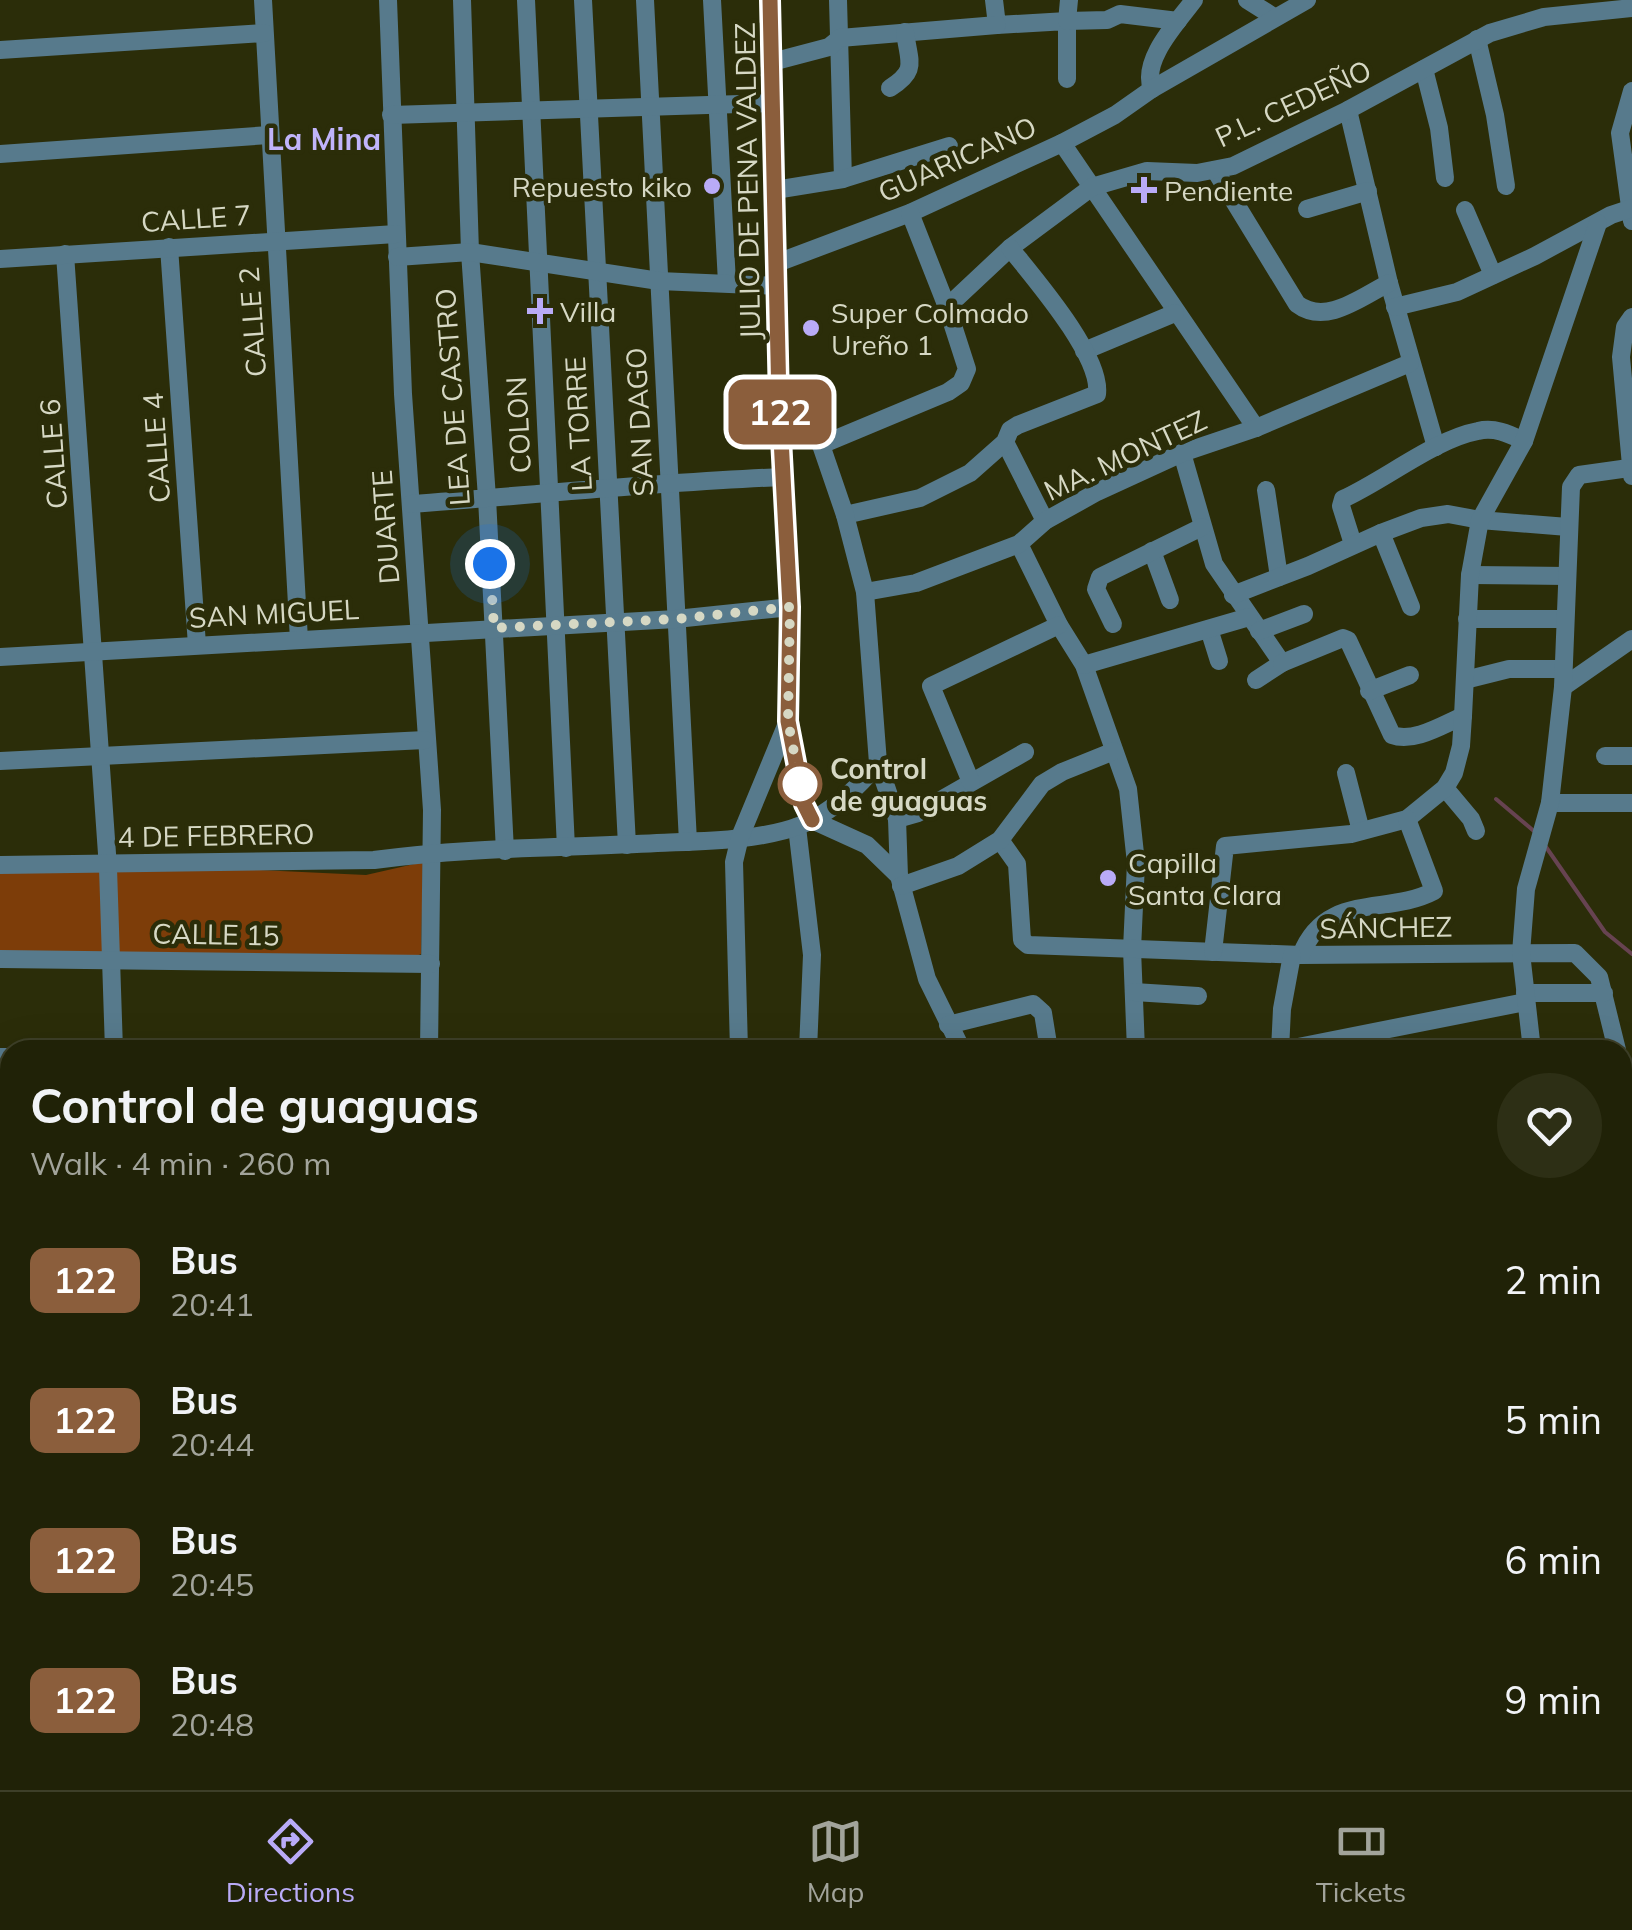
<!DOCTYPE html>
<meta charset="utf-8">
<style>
body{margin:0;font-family:Mulish,sans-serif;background:#2d2f15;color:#f1f3f6;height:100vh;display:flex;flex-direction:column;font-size:38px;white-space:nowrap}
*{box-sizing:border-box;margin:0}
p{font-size:32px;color:#a2a49b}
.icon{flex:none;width:55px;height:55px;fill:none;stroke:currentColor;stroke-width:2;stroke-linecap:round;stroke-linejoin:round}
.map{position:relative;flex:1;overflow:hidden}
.sheet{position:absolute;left:0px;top:1040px;width:1632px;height:750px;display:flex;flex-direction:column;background:#202207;border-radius:30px 30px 0 0;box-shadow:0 10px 40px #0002,0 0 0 2px #3d3f28}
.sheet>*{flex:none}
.badge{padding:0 20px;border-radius:15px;font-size:35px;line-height:65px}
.you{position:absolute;width:50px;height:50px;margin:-25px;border:8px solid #fff;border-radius:50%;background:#1a73e8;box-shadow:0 0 0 15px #1a73e833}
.map>.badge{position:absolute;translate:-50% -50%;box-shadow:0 0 0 5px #fff}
.round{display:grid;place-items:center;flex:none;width:105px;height:105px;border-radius:52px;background:#2d2f15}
.headline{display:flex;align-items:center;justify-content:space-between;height:170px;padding:0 30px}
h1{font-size:48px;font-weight:700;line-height:75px}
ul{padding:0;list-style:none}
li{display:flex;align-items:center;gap:30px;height:140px;padding:0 30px}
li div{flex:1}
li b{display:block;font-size:38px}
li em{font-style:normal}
li .badge{min-width:110px;font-weight:700;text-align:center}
.tabs{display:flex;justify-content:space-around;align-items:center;height:140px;border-top:2px solid #3d3f28;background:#202207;font-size:28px;color:#a2a49b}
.tabs a{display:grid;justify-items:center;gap:5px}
.tabs .active{color:#b9abf7}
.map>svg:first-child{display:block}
</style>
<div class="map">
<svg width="1632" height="1790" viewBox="0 0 1632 1790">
<rect width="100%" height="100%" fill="#2b2d09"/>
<g fill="#7d3d09">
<path d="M 423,862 L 421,954 L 397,964 L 119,960 L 114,863 L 366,875 Z"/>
<path d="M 0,868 L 108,868 L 112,959 L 0,959 Z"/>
</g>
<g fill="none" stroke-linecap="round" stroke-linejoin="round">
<g stroke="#674351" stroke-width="4">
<path d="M 1496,799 L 1535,832"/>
<path d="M 1546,847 L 1605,932 L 1632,954"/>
</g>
<g stroke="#577a8c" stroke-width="18">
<path d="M 263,0 L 299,640"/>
<path d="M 388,0 L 403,394 L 432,810 L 429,1050"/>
<path d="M 462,0 L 470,252 L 487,498 L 505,851"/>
<path d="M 526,0 L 566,848"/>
<path d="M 583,0 L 627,845"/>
<path d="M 645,0 L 688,842"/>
<path d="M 712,0 L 727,283"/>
<path d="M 770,0 L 779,401 L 791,607 L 788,721 L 804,804 L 812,820"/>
<path d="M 838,0 L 843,179"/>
<path d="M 994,0 L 997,25 L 1067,21 L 1067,79"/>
<path d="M 1069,0 L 1067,21 L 1107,20 L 1120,14 L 1178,21"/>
<path d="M 1247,0 L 1274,17"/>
<path d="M 1477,39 L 1495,115 L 1506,186"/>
<path d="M 0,50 L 264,33"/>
<path d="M 772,62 L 829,47 L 840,38 L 997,25"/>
<path d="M 1424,69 L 1439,128 L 1445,178"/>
<path d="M 890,88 C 918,70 909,63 905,32"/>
<path d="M 1152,89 C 1141,60 1177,23 1194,0"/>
<path d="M 1632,91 L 1620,133 L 1632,221"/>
<path d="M 1348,110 L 1389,283 L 1436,447"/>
<path d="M 391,115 L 773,103"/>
<path d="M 1062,143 L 1256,428"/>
<path d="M 0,154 L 269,135"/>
<path d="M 1215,170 L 1297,304 C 1326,326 1361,297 1389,283"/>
<path d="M 775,190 L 843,179 L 949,146"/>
<path d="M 1307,209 L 1368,191"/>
<path d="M 1465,210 L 1493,275"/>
<path d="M 169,247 L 197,645"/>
<path d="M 65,254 L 108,868 L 114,1050"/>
<path d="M 397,257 L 470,252 L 659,281 L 778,286"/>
<path d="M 0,259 L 396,234"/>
<path d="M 777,263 L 910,213 L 1062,143 L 1115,115 L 1152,89 L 1307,0"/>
<path d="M 947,307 L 1010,248 L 1092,187 L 1147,171 L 1197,173 L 1233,166 L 1348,110 L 1490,33 L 1544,17 L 1632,8"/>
<path d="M 1395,307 L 1457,292 L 1535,256 L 1611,215 L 1632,208"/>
<path d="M 1084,351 L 1175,313"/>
<path d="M 1005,442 L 1045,521"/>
<path d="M 821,445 L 948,392 L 961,383 L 967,369 L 947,307 L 910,213"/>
<path d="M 1182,453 L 1214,564 L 1282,663 L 1256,680"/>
<path d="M 1632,476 L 1621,357 L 1625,327 L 1632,317"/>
<path d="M 1266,490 L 1279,577"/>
<path d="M 411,504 C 535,495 659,482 783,477"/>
<path d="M 845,515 L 920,498 L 970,473 L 1005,442 L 1010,430 L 1018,425 L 1097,394 C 1102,356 1034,278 1010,248"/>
<path d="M 1381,533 L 1421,518 L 1448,514 L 1480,520 L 1568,527"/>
<path d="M 1019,544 L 1059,625 L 1084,665 L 1128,789 L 1136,863 L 1132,949 L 1136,1050"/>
<path d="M 1353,544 L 1341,506 L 1343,499 C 1385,480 1435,439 1478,431 C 1495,427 1509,434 1524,441"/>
<path d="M 1152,551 L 1170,600"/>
<path d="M 1470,575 L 1567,576"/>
<path d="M 865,592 L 916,583 L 1019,544 L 1045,521 L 1097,492 L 1182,453 L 1256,428 L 1410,363"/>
<path d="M 1233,595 L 1308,566 L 1381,533 L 1411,607"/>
<path d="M 1467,619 L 1565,619"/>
<path d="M 1113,624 L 1096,589 L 1100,577 L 1202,527"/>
<path d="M 1209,629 L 1219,661"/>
<path d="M 1259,631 L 1304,614"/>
<path d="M 0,657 L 676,619 L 791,607"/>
<path d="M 1282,663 L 1343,638 L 1348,640 L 1392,735 C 1414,743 1442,725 1463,716"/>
<path d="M 1084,665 L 1249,617"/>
<path d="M 1465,680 L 1509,669 L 1563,669"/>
<path d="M 1563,687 L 1632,639"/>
<path d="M 1369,691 L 1410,675"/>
<path d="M 1605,756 L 1632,756"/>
<path d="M 0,761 L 425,740"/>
<path d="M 878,763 L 897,819 L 918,813 L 1025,752"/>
<path d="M 1346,773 L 1361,831"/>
<path d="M 971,782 L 931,686 L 1059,625"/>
<path d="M 1445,788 L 1471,819 L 1476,831"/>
<path d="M 1550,803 L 1632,803"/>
<path d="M 897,819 L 899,876"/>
<path d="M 812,820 L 867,845 L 899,876 L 927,979 L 962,1050"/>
<path d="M 797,827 L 812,955 L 808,1050"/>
<path d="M 1000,840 L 1017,864 L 1022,940 L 1028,945 L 1301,955 L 1575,953 L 1599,977 L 1617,1050"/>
<path d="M 0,865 L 374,860 C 468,847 563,848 657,843 C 701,841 761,841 801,825 C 831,813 859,787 878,763 L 865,592 L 845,515 L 821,445 L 779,401"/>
<path d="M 901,886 L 958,866 L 1000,840 L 1042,784 L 1062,772 L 1114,751"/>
<path d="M 1213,952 L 1225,846 L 1351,834 L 1407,819 L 1445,788 L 1454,773 L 1461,746 L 1463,716 L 1470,575 L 1480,520 L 1524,441 L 1598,223"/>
<path d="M 1301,955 C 1326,891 1387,916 1434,891 L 1407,819"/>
<path d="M 0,959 L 431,964"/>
<path d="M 1134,992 L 1198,996"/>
<path d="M 1525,993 L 1604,993"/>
<path d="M 948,1025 L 1033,1004 L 1043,1013 L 1049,1050"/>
<path d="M 739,1050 L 734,862 L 740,837 L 788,721"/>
<path d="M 1280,1050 L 1282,1009 L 1292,955"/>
<path d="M 1283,1050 L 1525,1002"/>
<path d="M 1532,1050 L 1521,953 L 1526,889 L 1550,803 L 1563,687 L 1571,487 L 1579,475 L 1629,468"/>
<path d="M 0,1057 L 10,1057"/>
<path d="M 1622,1074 L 1632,1152"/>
<path d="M 1622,1228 L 1632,1240"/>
<path d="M 0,1368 L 4,1157"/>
<path d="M 0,1458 L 10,1454"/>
<path d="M 1622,1530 L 1632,1500"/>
<path d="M 0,1601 L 10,1599"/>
<path d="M 0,1710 L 10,1714"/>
<path d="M 1622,1720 L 1632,1735"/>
<path d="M 122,1780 L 137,1790"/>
<path d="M 1585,1780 L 1598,1790"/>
<path d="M 558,1788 L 561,1780"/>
<path d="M 0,1790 L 10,1754"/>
<path d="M 88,1790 L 91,1780"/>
<path d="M 155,1790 L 158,1780"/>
<path d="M 228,1790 L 231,1780"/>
<path d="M 462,1790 L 464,1780"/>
<path d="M 763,1790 L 766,1780"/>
<path d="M 869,1790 L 874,1780"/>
<path d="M 924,1790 L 931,1780"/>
<path d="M 1265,1790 L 1285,1783"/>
<path d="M 1437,1790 L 1476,1780"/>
</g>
</g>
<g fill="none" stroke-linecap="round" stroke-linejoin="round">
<defs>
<path id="line" d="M 770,0 L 779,401 L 790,607 L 788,721 L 804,804 L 812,820"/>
</defs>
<use href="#line" stroke="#fff" stroke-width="22"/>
<use href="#line" stroke="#8b5e3c" stroke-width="15"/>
<path stroke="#d6d8c4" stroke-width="10" stroke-dasharray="0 18" d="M 490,564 L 494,628 L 676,619 L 790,607 L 788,721 L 800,784"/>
</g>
<g fill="#b9abf7" stroke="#2b2d09" stroke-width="4">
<circle cx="712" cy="186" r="10"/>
<path d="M1139 175h10v10h10v10h-10v10h-10v-10h-10v-10h10z"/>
<path d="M535 296h10v10h10v10h-10v10h-10v-10h-10v-10h10z"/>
<circle cx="811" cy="328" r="10"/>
<circle cx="1108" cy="878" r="10"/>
</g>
<circle fill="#fff" stroke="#8b5e3c" stroke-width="5" cx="800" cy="784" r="20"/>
<g text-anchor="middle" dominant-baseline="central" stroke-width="9" stroke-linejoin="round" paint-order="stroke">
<g font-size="28" fill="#d6d8c4" stroke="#2b2d09">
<text transform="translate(1293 103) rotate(-25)">P.L. CEDEÑO</text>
<text transform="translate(957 159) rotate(-24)">GUARICANO</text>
<text transform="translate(747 181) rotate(-91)">JULIO DE PENA VALDEZ</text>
<text transform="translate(196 218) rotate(-4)">CALLE 7</text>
<text transform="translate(252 322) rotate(-94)">CALLE 2</text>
<text transform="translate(452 397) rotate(-94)">LEA DE CASTRO</text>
<text transform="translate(639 422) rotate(-93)">SAN DAGO</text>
<text transform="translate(578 424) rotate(-93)">LA TORRE</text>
<text transform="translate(518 425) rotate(-93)">COLON</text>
<text transform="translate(156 448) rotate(-94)">CALLE 4</text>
<text transform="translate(53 454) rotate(-94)">CALLE 6</text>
<text transform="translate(1125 455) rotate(-25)">MA. MONTEZ</text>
<text transform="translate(385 527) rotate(-94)">DUARTE</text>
<text transform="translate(274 613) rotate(-3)">SAN MIGUEL</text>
<text transform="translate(216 835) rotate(-1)">4 DE FEBRERO</text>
<text transform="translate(1386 927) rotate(-1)">SÁNCHEZ</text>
<text transform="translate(216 934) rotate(1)">CALLE 15</text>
</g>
<g font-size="28" fill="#d6d8c4" stroke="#2b2d09" text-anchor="start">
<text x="692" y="186" text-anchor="end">Repuesto kiko</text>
<text x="1164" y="190">Pendiente</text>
<text x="560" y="311">Villa</text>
<text x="831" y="312">Super Colmado<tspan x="831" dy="32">Ureño 1</tspan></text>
<text x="1128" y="862">Capilla<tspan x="1128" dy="32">Santa Clara</tspan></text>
</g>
<g font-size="28" font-weight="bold" fill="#d6d8c4" stroke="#2b2d09" text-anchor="start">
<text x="830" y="768">Control<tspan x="830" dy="32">de guaguas</tspan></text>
</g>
<g font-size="30" font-weight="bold" fill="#c0b4fb" stroke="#2b2d09">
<text x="324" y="139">La Mina</text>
</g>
</g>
</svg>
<div class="you" style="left:490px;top:564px"></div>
<b class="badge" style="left:780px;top:412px;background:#8b5e3c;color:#fff">122</b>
<section class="sheet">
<div class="headline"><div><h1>Control de guaguas</h1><p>Walk · 4 min · 260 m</p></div><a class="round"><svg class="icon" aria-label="heart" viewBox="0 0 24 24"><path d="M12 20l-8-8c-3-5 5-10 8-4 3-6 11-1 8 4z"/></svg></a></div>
<ul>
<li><span class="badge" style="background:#8b5e3c;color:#fff">122</span><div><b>Bus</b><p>20:41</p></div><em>2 min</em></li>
<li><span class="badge" style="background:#8b5e3c;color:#fff">122</span><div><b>Bus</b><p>20:44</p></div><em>5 min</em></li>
<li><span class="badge" style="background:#8b5e3c;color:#fff">122</span><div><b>Bus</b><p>20:45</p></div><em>6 min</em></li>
<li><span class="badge" style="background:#8b5e3c;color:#fff">122</span><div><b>Bus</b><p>20:48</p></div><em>9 min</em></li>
</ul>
</section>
</div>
<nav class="tabs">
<a class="active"><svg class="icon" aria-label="directions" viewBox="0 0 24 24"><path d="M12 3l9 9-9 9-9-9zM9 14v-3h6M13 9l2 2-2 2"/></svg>Directions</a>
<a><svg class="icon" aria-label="map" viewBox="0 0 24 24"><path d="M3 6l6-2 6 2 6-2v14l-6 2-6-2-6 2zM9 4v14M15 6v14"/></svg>Map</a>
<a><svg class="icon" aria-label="tickets" viewBox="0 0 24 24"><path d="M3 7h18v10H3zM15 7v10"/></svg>Tickets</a>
</nav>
